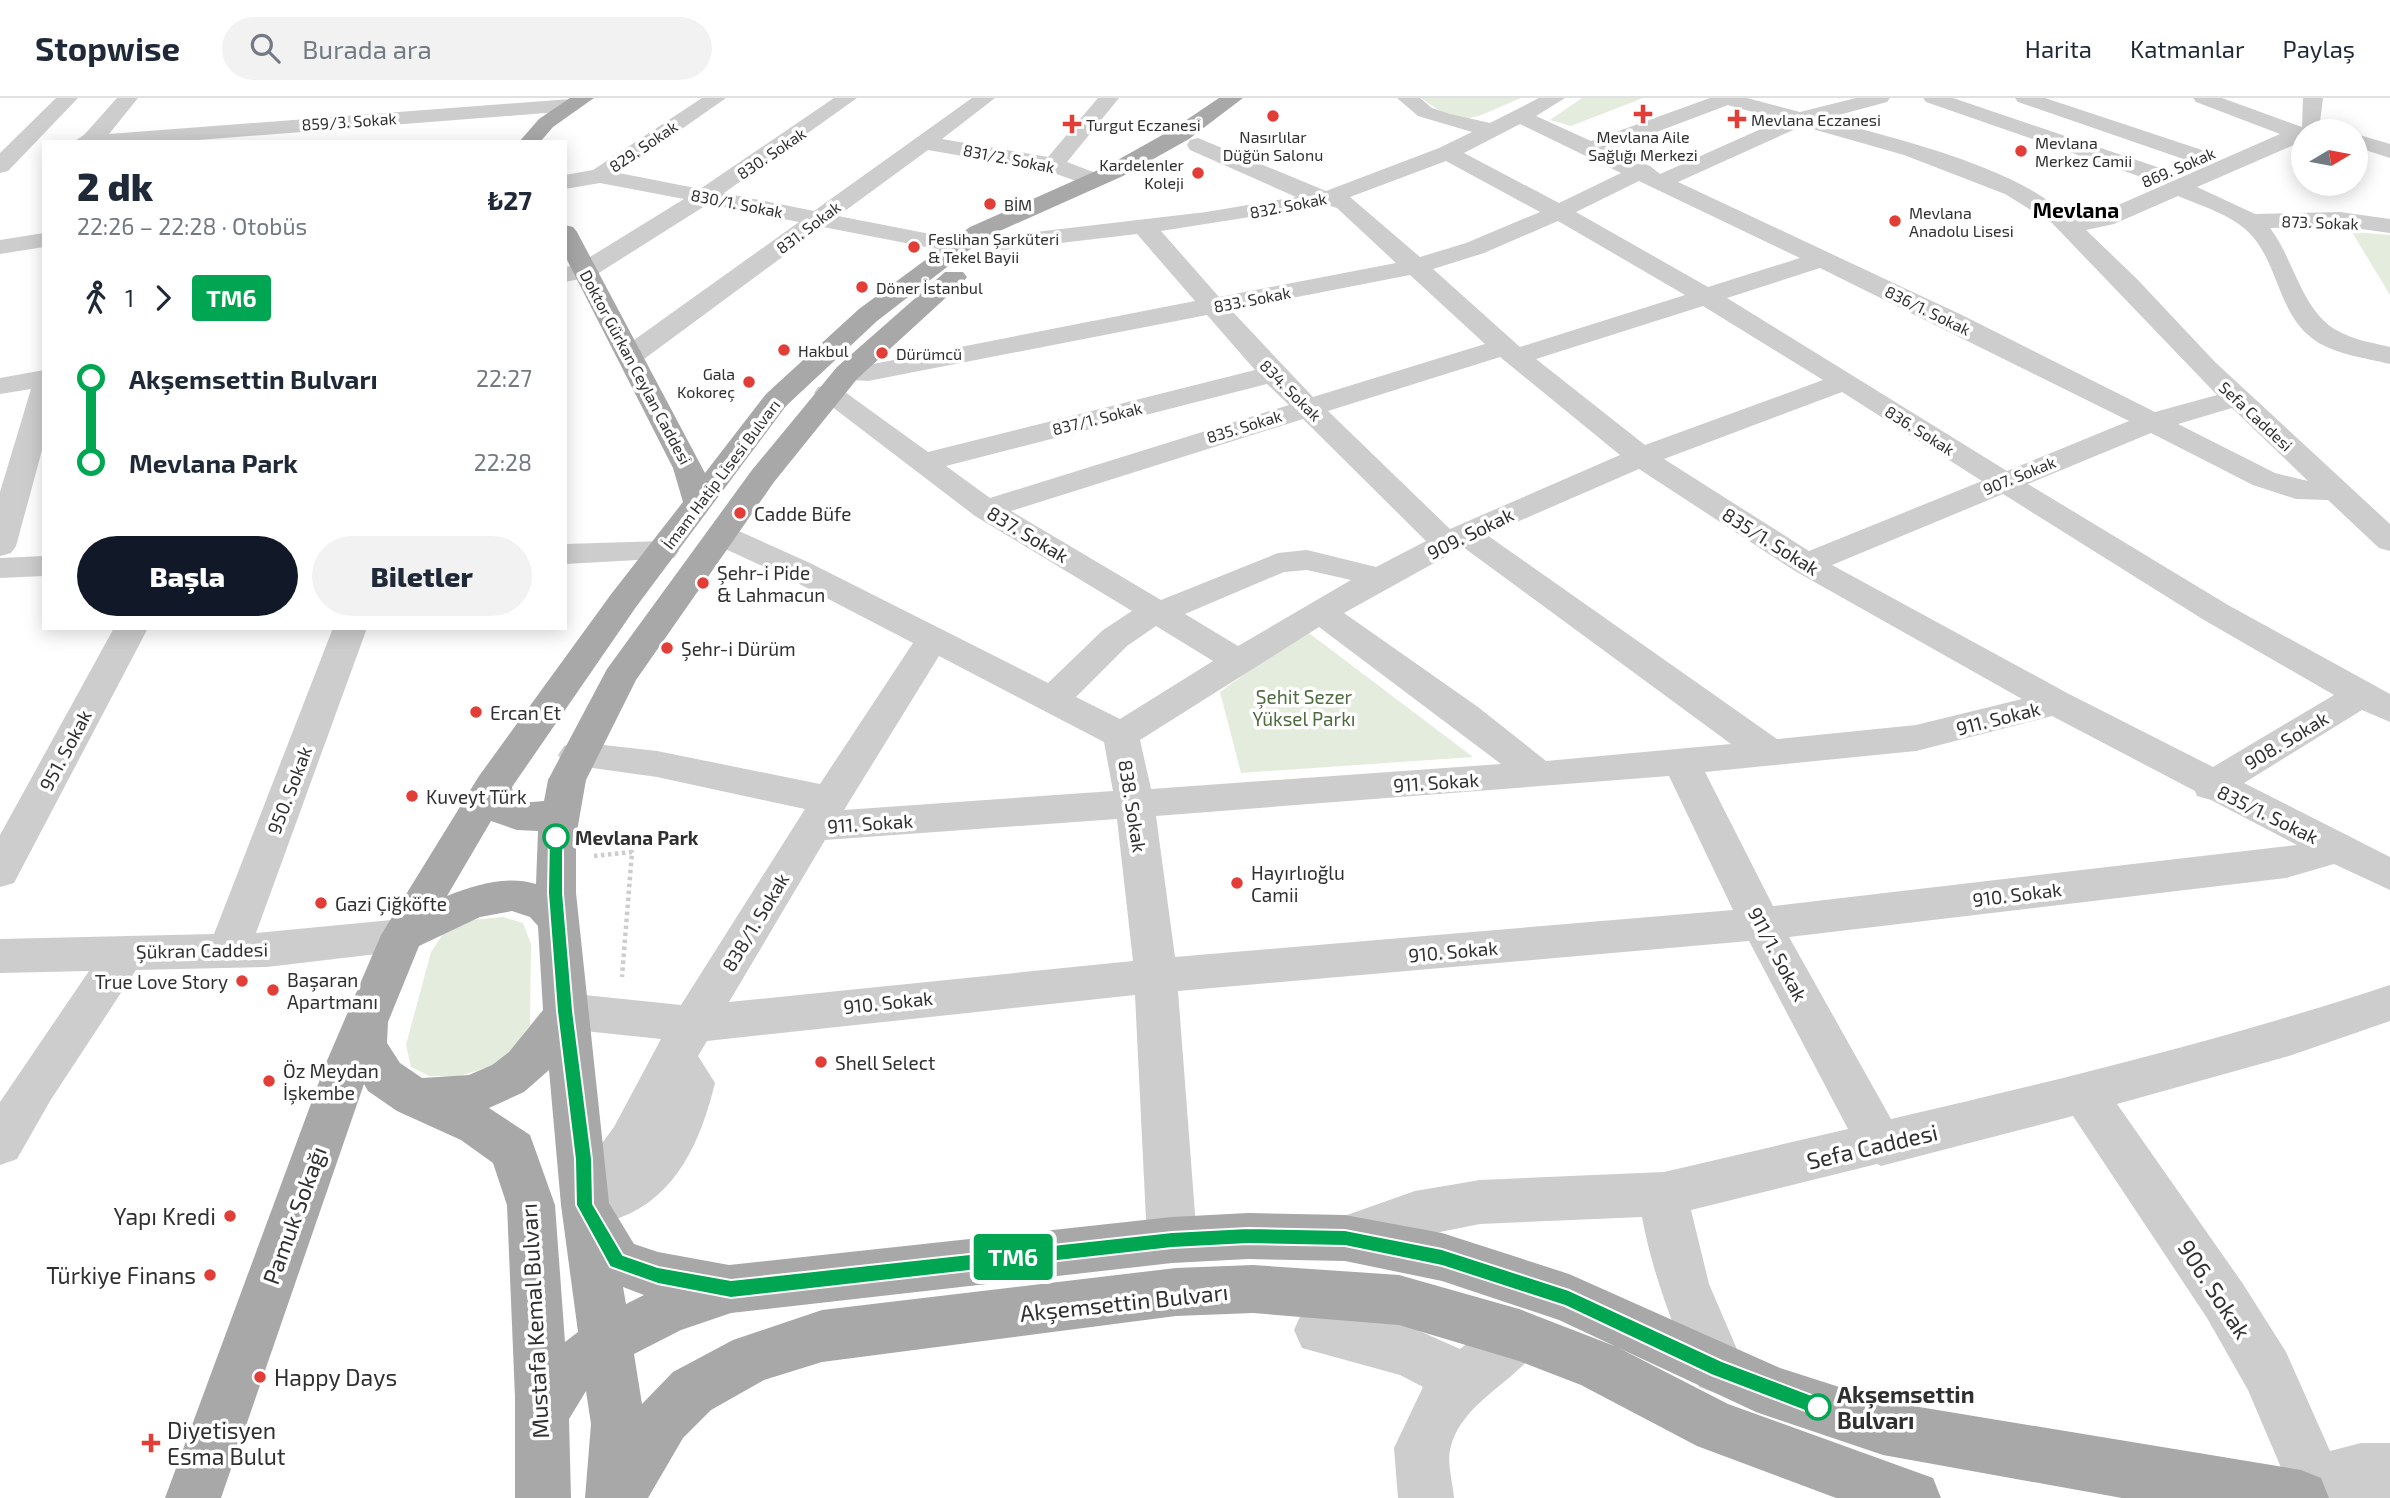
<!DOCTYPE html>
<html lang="tr">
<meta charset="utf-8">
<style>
body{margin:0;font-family:"Exo 2",sans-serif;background:#f2f2f3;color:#1f2937;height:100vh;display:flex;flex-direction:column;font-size:26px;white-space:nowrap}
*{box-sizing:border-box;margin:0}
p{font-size:23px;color:#747a83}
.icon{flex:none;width:38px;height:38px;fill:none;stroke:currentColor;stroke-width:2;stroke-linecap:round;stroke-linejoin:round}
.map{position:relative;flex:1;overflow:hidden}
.panel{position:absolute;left:42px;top:42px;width:525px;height:490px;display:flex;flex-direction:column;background:#fff;border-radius:0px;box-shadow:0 4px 18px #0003}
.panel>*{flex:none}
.badge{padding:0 14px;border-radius:5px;font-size:24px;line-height:46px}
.needle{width:46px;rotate:80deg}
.tools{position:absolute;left:2291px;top:21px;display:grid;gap:14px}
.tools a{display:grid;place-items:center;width:77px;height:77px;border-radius:50%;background:#fff;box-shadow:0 4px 18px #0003;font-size:35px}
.map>.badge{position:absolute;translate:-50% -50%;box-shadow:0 0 0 4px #fff}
.legs{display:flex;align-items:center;gap:10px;height:77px;padding:0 35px;font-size:23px}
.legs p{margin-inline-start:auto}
.overview{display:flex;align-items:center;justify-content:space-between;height:119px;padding:0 35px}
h1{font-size:38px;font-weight:800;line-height:52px}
.primary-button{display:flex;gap:14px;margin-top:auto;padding:14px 35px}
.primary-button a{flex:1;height:80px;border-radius:42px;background:#111827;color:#fff;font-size:28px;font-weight:800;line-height:80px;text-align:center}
.primary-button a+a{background:#f2f2f3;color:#1f2937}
ul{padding:0 35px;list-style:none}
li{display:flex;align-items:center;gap:24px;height:84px;font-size:26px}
li i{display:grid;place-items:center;width:10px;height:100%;margin:0 9px;background:currentColor}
li i::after{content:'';width:18px;height:18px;margin:-9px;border:5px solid;border-radius:50%;background:#fff}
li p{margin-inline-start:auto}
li:first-child i{background:linear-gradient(#0000 50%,currentColor 0)}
li:last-child i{background:linear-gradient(currentColor 50%,#0000 0)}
header{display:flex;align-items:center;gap:42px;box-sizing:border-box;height:98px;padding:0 35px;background:#fff;border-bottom:2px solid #e0e1e3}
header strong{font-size:33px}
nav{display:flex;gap:38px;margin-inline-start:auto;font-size:24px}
.search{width:490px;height:63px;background:#f2f2f3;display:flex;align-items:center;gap:18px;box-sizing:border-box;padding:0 24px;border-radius:38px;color:#747a83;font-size:26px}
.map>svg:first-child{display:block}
</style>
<header>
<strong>Stopwise</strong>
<div class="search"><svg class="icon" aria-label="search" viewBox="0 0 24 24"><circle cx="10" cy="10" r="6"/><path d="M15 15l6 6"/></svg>Burada ara</div>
<nav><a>Harita</a><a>Katmanlar</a><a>Paylaş</a></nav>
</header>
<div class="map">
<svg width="2390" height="1400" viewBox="0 0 2390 1400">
<rect width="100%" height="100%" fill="#fff"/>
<g fill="#e4ecde">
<path d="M 1421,0 L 1521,0 L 1479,18 L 1455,23 Z"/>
<path d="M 1582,0 L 1643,0 L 1571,28 L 1550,22 Z"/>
<path d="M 2352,134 L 2390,137 L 2390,197 Z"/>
<path d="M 1305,532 L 1473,659 L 1241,675 L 1220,594 Z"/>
<path d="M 503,819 L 523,825 L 531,846 L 530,927 L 512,952 L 489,969 L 459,978 L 429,978 L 411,969 L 406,947 L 431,854 L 443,836 L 471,822 Z"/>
</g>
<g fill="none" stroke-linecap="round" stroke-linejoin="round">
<path stroke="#cdcdcd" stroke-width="4.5" stroke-dasharray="3.5 3.5" stroke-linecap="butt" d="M 594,758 L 632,754 L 622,879"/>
<g fill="#cdcdcd" fill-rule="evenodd">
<path d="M 56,0 L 78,0 L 8,73 L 0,75 L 0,55 Z"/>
<path d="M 117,0 L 138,0 L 109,36 L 571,1 L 581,7 L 571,13 L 172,44 L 73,44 L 84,37 Z"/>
<path d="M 702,0 L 726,0 L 619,75 L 700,91 L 834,0 L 857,0 L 724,95 L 814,113 L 972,0 L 995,0 L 942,41 L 1048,59 L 1098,0 L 1119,0 L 1067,64 L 1101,77 L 1104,82 L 1101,87 L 1093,89 L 1048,73 L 928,52 L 838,118 L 966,143 L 969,148 L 966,153 L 957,155 L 823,129 L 640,264 L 620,264 L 616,258 L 620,252 L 799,124 L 708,106 L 594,178 L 565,184 L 565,169 L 577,167 L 684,101 L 600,85 L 565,91 L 565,77 L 593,72 Z"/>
<path d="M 1397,0 L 1420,0 L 1432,10 L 1450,16 L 1490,25 L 1539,0 L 1565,0 L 1536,18 L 1591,43 L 1710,0 L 1747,0 L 1800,14 L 1856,0 L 1890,0 L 1887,4 L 1824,21 C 1889,39 1962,56 2022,87 C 2049,101 2067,121 2100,115 L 2280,36 L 2196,4 L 2193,0 L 2222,0 L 2302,29 L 2303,0 L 2323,0 L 2319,32 L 2303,33 L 2303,43 L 2197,89 L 2255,116 L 2340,114 L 2390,121 L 2390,135 L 2340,128 L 2270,130 C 2294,161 2302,214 2338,233 C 2354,242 2373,245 2390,249 L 2390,266 C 2366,260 2333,256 2313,241 C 2279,216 2279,170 2253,139 C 2234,117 2204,109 2178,98 L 2114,126 L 2086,132 L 2137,181 L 2215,264 L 2390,426 L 2390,453 L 2379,450 L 2328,402 L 2296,401 L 2253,387 L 2151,335 L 2028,386 L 2228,507 L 2390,596 L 2390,624 L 2362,612 L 2244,685 L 2390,759 L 2390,792 L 2334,766 L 2286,780 L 1789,839 L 1891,1021 C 2059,982 2226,941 2390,887 L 2390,923 L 2289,958 L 2117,1006 L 2243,1186 L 2286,1254 L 2330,1353 L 2361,1345 L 2390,1345 L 2390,1400 L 2294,1400 L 2248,1292 L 2207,1220 L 2073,1018 L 1881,1068 L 1877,1066 L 1691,1112 L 1709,1186 L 1745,1270 L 1737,1289 L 1718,1296 L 1699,1289 C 1675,1233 1653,1179 1642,1119 L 1480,1126 L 1415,1139 L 1345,1163 L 1327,1156 L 1320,1140 L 1327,1124 L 1415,1093 L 1480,1082 L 1664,1074 L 1848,1031 L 1749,843 L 1178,893 L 1197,1142 L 1190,1158 L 1172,1165 L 1154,1158 L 1147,1142 L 1135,897 L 707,943 L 698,958 L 715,985 C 701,1042 677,1099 619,1120 C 600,1127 587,1130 568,1123 L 561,1107 L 568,1091 L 614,1029 L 661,941 L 565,931 L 549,926 L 543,913 L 549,900 L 565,895 L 681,907 L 805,711 L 657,679 L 564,666 L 558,657 L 564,648 L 577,644 L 657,653 L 820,686 L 913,545 L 786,479 L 710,444 L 705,437 L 710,430 L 721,427 L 732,430 L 810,465 L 1048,585 L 1103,532 L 1132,513 L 975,418 L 814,295 L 818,289 L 828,287 L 838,289 L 928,354 L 1255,272 L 1207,217 L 868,283 L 837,281 L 833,275 L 837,269 L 868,267 L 1195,203 L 1137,136 L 1002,152 L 993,150 L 990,145 L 993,140 L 1002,138 L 1206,114 L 1296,99 L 1190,52 L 1187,47 L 1190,42 L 1198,40 L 1326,93 L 1439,50 L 1472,34 L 1418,18 ZM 1728,7 L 1781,22 L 1660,76 L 1650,68 L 1609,52 ZM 1520,26 L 1621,75 L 1559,105 L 1464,55 ZM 1802,28 L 1904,57 L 2005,96 L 2052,125 L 2217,297 L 2155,314 L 1964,218 L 1678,84 ZM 1446,63 L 1540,114 L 1466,145 L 1420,159 L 1350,99 ZM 1639,83 L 1800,160 L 1708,189 L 1576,114 ZM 1327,107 L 1337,110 L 1396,165 L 1219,199 L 1161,133 ZM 1558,123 L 1685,197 L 1520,249 L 1433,171 L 1484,155 ZM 1820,170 L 2129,323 L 2007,373 L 1727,200 ZM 1410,177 L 1485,246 L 1313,299 L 1231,212 ZM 1703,208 L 1823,282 L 1645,347 L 1536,261 ZM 1500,259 L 1620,357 L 1450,431 L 1328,313 ZM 1267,286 L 1289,307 L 990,400 L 946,368 ZM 1842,294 L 1982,383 L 1809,453 L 1664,361 ZM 2232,310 L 2308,383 L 2275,375 L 2178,326 ZM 1303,321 L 1426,443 L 1376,469 L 1307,452 L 1278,455 L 1161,502 L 1011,413 ZM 1639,371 L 1795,473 L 2022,601 L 1916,627 L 1777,641 L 1487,437 ZM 2003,396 L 2204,522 L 2334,597 L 2213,669 L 2069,596 L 1832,467 ZM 1463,449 L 1731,646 L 1546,663 L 1478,609 L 1344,515 ZM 1307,472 L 1351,482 L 1238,548 L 1185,516 L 1284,474 ZM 1156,528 L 1213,563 L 1120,621 L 1076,599 L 1127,548 ZM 1319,529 L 1501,666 L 1151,691 L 1140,642 ZM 939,558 L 1104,644 L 1113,693 L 844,712 ZM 2052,618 L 2195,693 L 2197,698 L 2211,702 L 2297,747 L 1773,808 L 1705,674 L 1916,653 ZM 1669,678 L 1733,812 L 1175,859 L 1156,718 ZM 1117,721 L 1133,863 L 729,904 L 825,742 Z"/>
<path d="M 1923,0 L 1953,0 L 2166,72 L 2169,77 L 2166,82 L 2150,82 L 1926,4 Z"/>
<path d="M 2015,0 L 2045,0 L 2208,54 L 2211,59 L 2208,64 L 2192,64 L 2018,4 Z"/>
<path d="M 2356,36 L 2390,46 L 2390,60 L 2356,49 Z"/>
<path d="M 44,135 L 44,149 L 0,156 L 0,142 Z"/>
<path d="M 44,272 L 44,345 L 16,448 L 11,455 L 0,458 L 0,394 L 31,291 L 0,296 L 0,280 Z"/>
<path d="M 663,443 L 674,446 L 679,453 L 674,460 L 565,466 L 565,446 Z"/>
<path d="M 44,458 L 44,478 L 0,480 L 0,460 Z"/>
<path d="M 114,530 L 148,530 L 14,785 L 0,789 L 0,737 Z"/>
<path d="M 333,530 L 367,530 L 256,835 L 402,821 L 417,825 L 423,837 L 417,849 L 402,853 L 267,869 L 136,872 L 50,1003 L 17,1061 L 0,1067 L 0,1004 L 89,873 L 0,875 L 0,841 L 214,836 Z"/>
<path d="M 1320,1207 L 1406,1227 L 1460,1251 L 1501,1219 L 1519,1211 L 1537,1219 L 1545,1237 C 1526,1282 1461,1300 1450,1352 C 1447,1365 1453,1386 1454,1400 L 1398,1400 L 1394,1350 L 1423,1289 L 1400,1277 L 1302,1250 L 1294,1232 L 1302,1214 Z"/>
</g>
<g fill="#a8a8a8" fill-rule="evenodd">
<path d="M 570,0 L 594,0 L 553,29 L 540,44 L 519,44 L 539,21 Z"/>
<path d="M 1219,0 L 1243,0 L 1189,41 L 1123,78 L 986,139 L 877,223 L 786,308 L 636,509 L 512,689 L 514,700 L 521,705 L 544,703 L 548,682 L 607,571 L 752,372 L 837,269 L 945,174 L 963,174 L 967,179 L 963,184 L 857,281 L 774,384 L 636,582 L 586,682 L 576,739 L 576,795 L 609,1105 L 634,1146 L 658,1154 L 729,1167 L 1172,1119 L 1248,1115 L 1345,1117 L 1442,1135 L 1569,1176 L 1780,1270 L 1883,1303 L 2301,1372 L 2321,1380 L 2329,1400 L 2122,1400 L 1883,1357 L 1756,1314 L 1559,1222 L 1442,1183 L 1345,1163 L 1248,1161 L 1172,1165 L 731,1215 L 681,1232 L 634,1256 L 642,1306 L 673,1274 L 733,1242 L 822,1212 L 1176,1170 L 1253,1167 L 1399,1177 L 1519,1211 L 1617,1249 L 1728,1306 L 1933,1380 L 1941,1400 L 1836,1400 L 1697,1348 L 1581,1287 L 1519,1263 L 1399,1227 L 1253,1215 L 1176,1218 L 822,1264 L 764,1282 L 711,1312 L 683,1340 L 648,1400 L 585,1400 L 591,1326 L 586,1293 L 569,1321 L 571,1400 L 515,1400 L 515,1299 L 507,1107 L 493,1065 L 461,1042 L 397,1013 L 368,993 L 364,986 L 221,1400 L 165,1400 L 326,965 L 381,837 L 479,678 L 612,495 L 683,404 L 673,370 L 565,158 L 565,127 L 573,129 L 577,134 L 705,375 L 766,296 L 859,211 L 970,129 L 1107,68 L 1173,31 ZM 491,723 L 517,732 L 538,733 L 536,786 C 506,777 475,787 447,798 ZM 512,813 L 530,819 L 538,828 L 543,912 L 509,954 L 492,967 L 469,977 L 422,980 L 400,965 L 387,945 L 388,924 L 419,848 L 480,819 ZM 549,972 L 561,1107 L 578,1234 L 565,1244 L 555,1107 L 530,1037 L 489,1010 L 524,994 ZM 623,1189 L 644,1197 L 626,1206 Z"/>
</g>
</g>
<path fill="#00a651" stroke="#fff" stroke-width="2" d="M 556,734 L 563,739 L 563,795 L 573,913 L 592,1061 L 593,1106 L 623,1157 L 658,1169 L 731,1182 L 1172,1134 L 1248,1130 L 1345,1132 L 1442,1151 L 1569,1192 L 1722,1263 L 1825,1302 L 1828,1309 L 1825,1315 L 1818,1318 L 1711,1277 L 1565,1208 L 1442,1168 L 1345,1148 L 1248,1146 L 1172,1150 L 731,1200 L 658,1186 L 610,1169 L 576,1107 L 575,1061 L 557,913 L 548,795 L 549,739 Z"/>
<g fill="#e23e37" stroke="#fff" stroke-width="2.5">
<path d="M1639.5 5.5h7v7h7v7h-7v7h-7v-7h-7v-7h7z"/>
<circle cx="1273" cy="18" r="7"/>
<path d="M1733.5 10.5h7v7h7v7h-7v7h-7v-7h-7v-7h7z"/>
<path d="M1068.5 15.5h7v7h7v7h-7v7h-7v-7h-7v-7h7z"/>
<circle cx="2021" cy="53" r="7"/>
<circle cx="1198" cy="75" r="7"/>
<circle cx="990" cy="106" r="7"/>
<circle cx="1895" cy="123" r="7"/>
<circle cx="914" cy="149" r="7"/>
<circle cx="862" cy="189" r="7"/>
<circle cx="784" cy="252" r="7"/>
<circle cx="882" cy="255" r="7"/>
<circle cx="749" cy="284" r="7"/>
<circle cx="740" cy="415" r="7"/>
<circle cx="703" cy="485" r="7"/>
<circle cx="667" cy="550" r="7"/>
<circle cx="476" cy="614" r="7"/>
<circle cx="412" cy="698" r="7"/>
<circle cx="1237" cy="785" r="7"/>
<circle cx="321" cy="805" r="7"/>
<circle cx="242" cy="883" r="7"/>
<circle cx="273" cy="892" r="7"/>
<circle cx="821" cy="964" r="7"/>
<circle cx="269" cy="983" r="7"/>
<circle cx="230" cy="1118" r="7"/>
<circle cx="210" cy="1177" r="7"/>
<circle cx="260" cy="1279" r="7"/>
<path d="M147.5 1334.5h7v7h7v7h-7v7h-7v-7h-7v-7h7z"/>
</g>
<g fill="#fff" stroke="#00a651" stroke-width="3.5">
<circle cx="556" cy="739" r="12"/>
<circle cx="1818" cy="1309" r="12"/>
</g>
<g text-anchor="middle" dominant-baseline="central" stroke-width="7" stroke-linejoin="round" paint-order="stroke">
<g font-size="16" fill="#303030" stroke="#fff" text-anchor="start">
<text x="1751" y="21">Mevlana Eczanesi</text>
<text x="1086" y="26">Turgut Eczanesi</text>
<text x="1273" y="38" text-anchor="middle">Nasırlılar<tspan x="1273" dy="18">Düğün Salonu</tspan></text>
<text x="1643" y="38" text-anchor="middle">Mevlana Aile<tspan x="1643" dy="18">Sağlığı Merkezi</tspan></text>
<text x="2035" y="44">Mevlana<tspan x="2035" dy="18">Merkez Camii</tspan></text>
<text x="1184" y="66" text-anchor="end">Kardelenler<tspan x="1184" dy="18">Koleji</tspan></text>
<text x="1004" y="106">BİM</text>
<text x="1909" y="114">Mevlana<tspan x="1909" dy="18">Anadolu Lisesi</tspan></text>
<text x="928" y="140">Feslihan Şarküteri<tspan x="928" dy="18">&amp; Tekel Bayii</tspan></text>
<text x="876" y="189">Döner İstanbul</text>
<text x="798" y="252">Hakbul</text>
<text x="896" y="255">Dürümcü</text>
<text x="735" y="275" text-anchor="end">Gala<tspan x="735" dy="18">Kokoreç</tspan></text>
</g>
<g font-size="16" fill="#303030" stroke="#fff">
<text transform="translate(349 23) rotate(-4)">859/3. Sokak</text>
<text transform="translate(643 48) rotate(-34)">829. Sokak</text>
<text transform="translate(771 55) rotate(-34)">830. Sokak</text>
<text transform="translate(1009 60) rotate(11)">831/2. Sokak</text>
<text transform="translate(2178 69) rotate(-23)">869. Sokak</text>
<text transform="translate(737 105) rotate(11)">830/1. Sokak</text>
<text transform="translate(1288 107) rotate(-11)">832. Sokak</text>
<text transform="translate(2320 124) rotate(2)">873. Sokak</text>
<text transform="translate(808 129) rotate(-37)">831. Sokak</text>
<text transform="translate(1252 201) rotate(-11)">833. Sokak</text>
<text transform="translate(1928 212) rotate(26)">836/1. Sokak</text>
<text transform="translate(636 269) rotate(62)">Doktor Gürkan Ceylan Caddesi</text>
<text transform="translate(1291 292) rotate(45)">834. Sokak</text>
<text transform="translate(2256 318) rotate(43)">Sefa Caddesi</text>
<text transform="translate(1097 320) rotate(-14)">837/1. Sokak</text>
<text transform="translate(1244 328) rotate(-17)">835. Sokak</text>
<text transform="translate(1920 332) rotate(32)">836. Sokak</text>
<text transform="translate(721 376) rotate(-53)">İmam Hatip Lisesi Bulvarı</text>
<text transform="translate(2019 377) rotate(-22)">907. Sokak</text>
</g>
<g font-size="19" fill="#303030" stroke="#fff" text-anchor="start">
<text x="754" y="415">Cadde Büfe</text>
<text x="717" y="474">Şehr-i Pide<tspan x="717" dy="22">&amp; Lahmacun</tspan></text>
<text x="681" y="550">Şehr-i Dürüm</text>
<text x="490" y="614">Ercan Et</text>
<text x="426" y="698">Kuveyt Türk</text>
<text x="1251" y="774">Hayırlıoğlu<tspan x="1251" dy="22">Camii</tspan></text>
<text x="335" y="805">Gazi Çiğköfte</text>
<text x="287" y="881">Başaran<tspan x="287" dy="22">Apartmanı</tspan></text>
<text x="228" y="883" text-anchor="end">True Love Story</text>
<text x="835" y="964">Shell Select</text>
<text x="283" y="972">Öz Meydan<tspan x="283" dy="22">İşkembe</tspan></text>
</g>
<g font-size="19" fill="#303030" stroke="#fff">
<text transform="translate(1470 435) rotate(-26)">909. Sokak</text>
<text transform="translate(1028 436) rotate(31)">837. Sokak</text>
<text transform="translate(1771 443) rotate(32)">835/1. Sokak</text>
<text transform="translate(1998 620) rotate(-14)">911. Sokak</text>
<text transform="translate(2286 642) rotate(-31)">908. Sokak</text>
<text transform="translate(65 652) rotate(-62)">951. Sokak</text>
<text transform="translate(1436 684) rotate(-4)">911. Sokak</text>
<text transform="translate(289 692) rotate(-69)">950. Sokak</text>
<text transform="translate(1133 708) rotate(81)">838. Sokak</text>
<text transform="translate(2268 716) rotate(26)">835/1. Sokak</text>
<text transform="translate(870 725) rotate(-4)">911. Sokak</text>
<text transform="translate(2017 796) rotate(-7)">910. Sokak</text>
<text transform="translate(755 824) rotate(-59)">838/1. Sokak</text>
<text transform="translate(202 852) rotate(-1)">Şükran Caddesi</text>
<text transform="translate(1453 853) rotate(-5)">910. Sokak</text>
<text transform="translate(1778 856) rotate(62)">911/1. Sokak</text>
<text transform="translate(888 904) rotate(-6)">910. Sokak</text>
</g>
<g font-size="19" fill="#4d6b3e" stroke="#fff">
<text x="1304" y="598">Şehit Sezer<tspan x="1304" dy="22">Yüksel Parkı</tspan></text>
</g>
<g font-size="19" font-weight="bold" fill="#303030" stroke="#fff" text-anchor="start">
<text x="575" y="739">Mevlana Park</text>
</g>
<g font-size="21" font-weight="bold" fill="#000" stroke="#fff">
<text x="2076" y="111">Mevlana</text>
</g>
<g font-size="23" fill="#303030" stroke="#fff">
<text transform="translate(1872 1048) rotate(-13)">Sefa Caddesi</text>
<text transform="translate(294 1117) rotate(-70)">Pamuk Sokağı</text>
<text transform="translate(2215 1191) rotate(57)">906. Sokak</text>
<text transform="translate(1124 1204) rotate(-6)">Akşemsettin Bulvarı</text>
<text transform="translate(534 1223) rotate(-93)">Mustafa Kemal Bulvarı</text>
</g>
<g font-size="23" fill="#303030" stroke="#fff" text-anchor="end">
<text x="216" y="1118">Yapı Kredi</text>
<text x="196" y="1177">Türkiye Finans</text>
<text x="274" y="1279" text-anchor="start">Happy Days</text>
<text x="167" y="1332" text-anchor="start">Diyetisyen<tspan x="167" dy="26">Esma Bulut</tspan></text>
</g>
<g font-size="23" font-weight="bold" fill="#303030" stroke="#fff" text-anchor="start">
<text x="1837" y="1296">Akşemsettin<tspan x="1837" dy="26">Bulvarı</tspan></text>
</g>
</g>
</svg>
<div class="tools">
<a><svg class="needle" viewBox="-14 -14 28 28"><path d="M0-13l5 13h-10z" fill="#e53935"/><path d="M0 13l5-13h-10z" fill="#747a83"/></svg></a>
</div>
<b class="badge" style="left:1013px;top:1159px;background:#00a651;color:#fff">TM6</b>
<section class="panel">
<div class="overview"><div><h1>2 dk</h1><p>22:26 – 22:28 · Otobüs</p></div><b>₺27</b></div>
<div class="legs"><svg class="icon" aria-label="walk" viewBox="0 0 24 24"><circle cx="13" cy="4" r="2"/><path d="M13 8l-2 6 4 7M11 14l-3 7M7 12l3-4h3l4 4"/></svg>1<svg class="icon" aria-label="forward" viewBox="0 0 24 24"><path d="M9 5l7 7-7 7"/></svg><b class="badge" style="background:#00a651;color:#fff">TM6</b></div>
<ul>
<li><i style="color:#00a651"></i><b>Akşemsettin Bulvarı</b><p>22:27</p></li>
<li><i style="color:#00a651"></i><b>Mevlana Park</b><p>22:28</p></li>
</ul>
<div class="primary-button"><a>Başla</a><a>Biletler</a></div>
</section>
</div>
